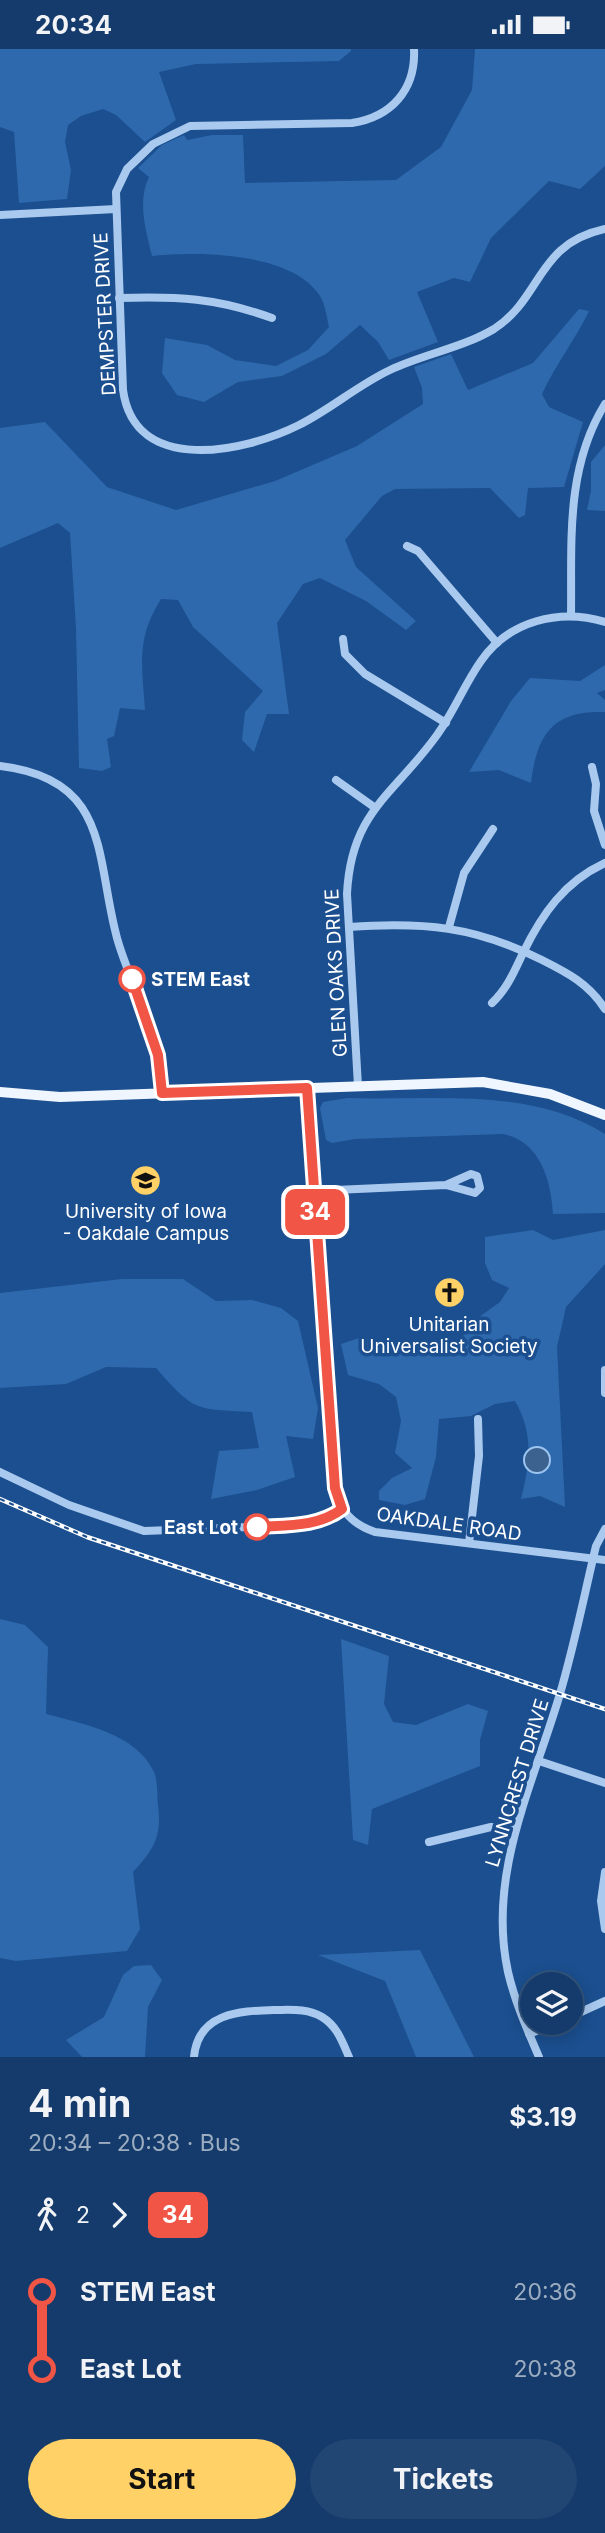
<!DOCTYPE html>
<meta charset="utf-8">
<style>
body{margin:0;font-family:Inter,sans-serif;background:#214673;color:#f1f3f6;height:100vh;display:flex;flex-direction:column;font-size:26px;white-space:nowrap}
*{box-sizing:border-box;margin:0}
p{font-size:23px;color:#9dadc1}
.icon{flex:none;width:38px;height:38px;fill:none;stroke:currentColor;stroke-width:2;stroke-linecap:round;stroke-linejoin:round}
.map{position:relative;height:2008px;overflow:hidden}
.panel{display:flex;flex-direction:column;background:#143b6b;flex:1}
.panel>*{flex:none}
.badge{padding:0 14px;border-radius:10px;font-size:24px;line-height:46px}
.buttons{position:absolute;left:520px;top:1923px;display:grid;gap:14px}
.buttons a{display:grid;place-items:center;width:63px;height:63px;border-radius:50%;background:#143b6b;box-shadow:0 4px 18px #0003,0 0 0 2px #33557e;font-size:35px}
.map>.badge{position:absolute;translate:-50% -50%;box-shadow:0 0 0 4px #fff}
.legs{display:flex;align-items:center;gap:10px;height:77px;padding:0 28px;font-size:23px}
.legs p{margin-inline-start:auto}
.summary{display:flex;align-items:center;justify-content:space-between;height:119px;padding:0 28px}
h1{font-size:38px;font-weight:700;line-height:52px}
.button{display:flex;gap:14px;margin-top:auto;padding:14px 28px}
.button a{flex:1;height:80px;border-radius:42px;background:#ffd166;color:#111;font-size:28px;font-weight:700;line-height:80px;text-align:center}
.button a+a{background:#214673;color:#f1f3f6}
ul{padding:0 28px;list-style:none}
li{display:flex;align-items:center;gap:24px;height:77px;font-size:26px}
li i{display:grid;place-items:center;width:10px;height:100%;margin:0 9px;background:currentColor}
li i::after{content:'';width:18px;height:18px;margin:-9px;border:5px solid;border-radius:50%;background:#143b6b}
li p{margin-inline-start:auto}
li:first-child i{background:linear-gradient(#0000 50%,currentColor 0)}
li:last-child i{background:linear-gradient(currentColor 50%,#0000 0)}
.status{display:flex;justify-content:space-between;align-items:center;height:49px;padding:0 35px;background:#143b6b;direction:ltr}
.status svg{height:19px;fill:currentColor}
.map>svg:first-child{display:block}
</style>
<div class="status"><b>20:34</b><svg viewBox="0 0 49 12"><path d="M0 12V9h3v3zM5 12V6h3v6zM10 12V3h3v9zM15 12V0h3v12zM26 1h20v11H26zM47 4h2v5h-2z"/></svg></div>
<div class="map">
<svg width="605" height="2008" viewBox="0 0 605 2008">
<rect width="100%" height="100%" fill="#1b4f8f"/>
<g fill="#2e69ad">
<path d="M 0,0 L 351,0 L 351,2 L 339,12 L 196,15 L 159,23 L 176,71 L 145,93 L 116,66 L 103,60 L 81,67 L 68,76 L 65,93 L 71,121 L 67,150 L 19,154 L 14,83 L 0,78 Z"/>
<path d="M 475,0 L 605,0 L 605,117 L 580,140 L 549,132 L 491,189 L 470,233 L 454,229 L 417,243 L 438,293 L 389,311 L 378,293 L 360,276 L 326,305 L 282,327 L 238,333 L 204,353 L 177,346 L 162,324 L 165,289 L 207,296 L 235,311 L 276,317 L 308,301 L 329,278 C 327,269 325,255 320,247 C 292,203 198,202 152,207 C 146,182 137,153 149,128 L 138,119 L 162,96 L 184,86 L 187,91 L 212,86 L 243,86 L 245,134 L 396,131 L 441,98 L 472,41 Z"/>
<path d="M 579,260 L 589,262 C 575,291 556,315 542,345 L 549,358 L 583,373 L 564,438 L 528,439 L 525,466 L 519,469 L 490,439 L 395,440 L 382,447 L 345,491 L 356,518 L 416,572 L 406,581 L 366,552 L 320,529 L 303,535 L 277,574 L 289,665 L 267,665 L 254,703 L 242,691 L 245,663 L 263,642 L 193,578 L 178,551 L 161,550 C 136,590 142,615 145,661 L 120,659 L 114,687 L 107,690 L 111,718 L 102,722 L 79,719 L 76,580 L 70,484 L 58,474 L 0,499 L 0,379 L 45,373 L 107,438 L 176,461 L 275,432 L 357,397 L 423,355 L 422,339 L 414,318 L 451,305 L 468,341 L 533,314 Z"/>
<path d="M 605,396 L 605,462 L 587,461 L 591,442 L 591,413 Z"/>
<path d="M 605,616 L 605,641 L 597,644 L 605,651 L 605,663 C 553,661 537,685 531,734 L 499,721 L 469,723 L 511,652 L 530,629 L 580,632 Z"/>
<path d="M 347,1049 C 431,1052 531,1037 605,1085 L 605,1164 L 553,1165 C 551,1131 540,1092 503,1085 L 355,1090 L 332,1094 L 326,1091 L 320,1059 L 323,1053 Z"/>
<path d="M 533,1181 L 553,1191 L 605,1181 L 605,1215 L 566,1258 L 557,1298 L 565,1458 L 540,1447 L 521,1450 C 530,1414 534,1385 515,1352 L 495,1355 L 471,1367 L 439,1370 L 436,1408 L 425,1450 L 405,1456 L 379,1451 L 379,1442 L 392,1429 L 412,1419 L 395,1404 L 401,1372 L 396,1348 L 379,1335 L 348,1326 L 341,1295 L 362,1288 C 395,1303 424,1298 459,1293 L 475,1271 L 500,1253 L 509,1239 L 492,1231 L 485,1214 L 485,1188 Z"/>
<path d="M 122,1230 L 183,1230 L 216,1252 L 252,1251 L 281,1259 L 298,1272 L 318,1359 L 313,1390 L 286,1387 L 295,1428 L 257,1441 L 211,1450 L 219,1402 L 259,1399 L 252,1363 C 194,1360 195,1363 156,1319 L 106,1318 L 66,1335 L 0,1339 L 0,1244 Z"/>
<path d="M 0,1570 L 25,1576 L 48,1598 L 46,1665 C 83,1675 136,1684 154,1723 C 158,1732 157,1746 158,1756 C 162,1788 154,1800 133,1823 L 140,1880 L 127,1902 L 16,1912 L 0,1909 Z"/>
<path d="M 341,1590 L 389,1607 L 384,1655 L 393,1673 L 416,1676 L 468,1655 L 488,1662 L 480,1691 L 480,1717 L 372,1760 L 368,1796 L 353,1791 Z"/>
<path d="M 420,1901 L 474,2008 L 416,2008 L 385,1932 L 318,1906 Z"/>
<path d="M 151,1916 L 162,1931 L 148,1958 L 145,2008 L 82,2008 L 66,1991 L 104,1968 L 123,1926 L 134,1917 Z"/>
</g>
<circle fill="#3c6290" stroke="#9cc4f0" stroke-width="2" cx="537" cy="1411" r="13"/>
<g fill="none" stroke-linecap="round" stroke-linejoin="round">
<g stroke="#a9c9ee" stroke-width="8">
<path d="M 414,0 C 416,41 391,68 352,74 L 190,77 L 153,95 L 127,120 L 116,143 L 123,341 C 135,427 245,403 299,376 C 331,360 358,336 390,321 C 424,305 462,299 494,280 C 543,248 536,195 605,180"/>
<path d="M 0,166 L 116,160"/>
<path d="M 119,249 C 177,247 217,249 272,269"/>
<path d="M 407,497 L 418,502 L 497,594"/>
<path d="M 571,567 C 572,493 565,420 605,355"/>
<path d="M 343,590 L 345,605 L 365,625 L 446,674"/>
<path d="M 0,717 C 111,730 95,808 117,889 C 128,929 150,966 158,1006 C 160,1018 160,1031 162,1044"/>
<path d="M 592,718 L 596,735 L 594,762 L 605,796"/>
<path d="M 336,731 L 374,758"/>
<path d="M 349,878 C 424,873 474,877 542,911 C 568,924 589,935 605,960"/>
<path d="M 449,878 L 464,824 L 493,780"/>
<path d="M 492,954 C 507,940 514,923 523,904 C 542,865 564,833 605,814"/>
<path d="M 358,1037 L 347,845 C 351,762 394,746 437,686 C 454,663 464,636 481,612 C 509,572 559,559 605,573"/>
<path d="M 307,1039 L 335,1439 C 340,1462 352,1475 375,1483 L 605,1511"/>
<path d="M 313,1142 L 446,1136 L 475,1144 L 480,1139 L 477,1127 L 471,1125 L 446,1136"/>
<path d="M 605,1321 L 605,1344"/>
<path d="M 0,1423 L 69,1456 L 144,1482 L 299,1476 L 331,1468 L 342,1460"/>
<path d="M 469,1494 L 479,1407 L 478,1370"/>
<path d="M 539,1712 L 605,1734"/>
<path d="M 429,1793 L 491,1778 L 516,1779"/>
<path d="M 605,1823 L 601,1852 L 605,1880"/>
<path d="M 570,1968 L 605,1952"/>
<path d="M 529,1985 L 556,1974"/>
<path d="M 194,2008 C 198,1964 239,1962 274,1961 C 290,1961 307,1959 322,1968 C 337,1977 342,1992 349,2008"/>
<path d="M 539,2008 C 527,1980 515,1953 508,1923 C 487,1826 532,1738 559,1648 C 574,1598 584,1547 596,1497 L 605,1480"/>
</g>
<path stroke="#f0f6ff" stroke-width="10" d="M 0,1043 L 60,1048 L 483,1033 L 550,1045 L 605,1066"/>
<defs>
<path id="rail" d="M 0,1450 L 87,1488 L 605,1660"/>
</defs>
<use href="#rail" stroke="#fff" stroke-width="4.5"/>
<use href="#rail" stroke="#1b4f8f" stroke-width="2" stroke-dasharray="5" stroke-linecap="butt"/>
</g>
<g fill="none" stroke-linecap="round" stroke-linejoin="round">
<defs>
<path id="line-1" d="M 132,930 L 158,1006 L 162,1044 L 307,1039 L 335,1439 L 342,1460 C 318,1478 287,1476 257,1478"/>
</defs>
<use href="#line-1" stroke="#fff" stroke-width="16"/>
<use href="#line-1" stroke="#f05546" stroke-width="10"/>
</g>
<defs>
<symbol id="university-disc" viewBox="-11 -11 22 22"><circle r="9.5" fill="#ffd166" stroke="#1b4f8f"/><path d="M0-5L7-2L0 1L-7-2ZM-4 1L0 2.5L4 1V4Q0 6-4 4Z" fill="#111"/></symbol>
<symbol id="church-disc" viewBox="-11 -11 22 22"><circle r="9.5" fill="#ffd166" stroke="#1b4f8f"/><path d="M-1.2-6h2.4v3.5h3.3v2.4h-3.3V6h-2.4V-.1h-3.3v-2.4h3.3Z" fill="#111"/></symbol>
</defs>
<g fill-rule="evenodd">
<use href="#university-disc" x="128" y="1114" width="35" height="35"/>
<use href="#church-disc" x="432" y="1226" width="35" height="35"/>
</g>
<g fill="#fff" stroke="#f05546" stroke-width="3.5">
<circle cx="132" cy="930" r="12"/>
<circle cx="257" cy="1478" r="12"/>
</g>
<g text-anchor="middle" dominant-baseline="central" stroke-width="7" stroke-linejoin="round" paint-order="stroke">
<g font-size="19" fill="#fff" stroke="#1b4f8f">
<text transform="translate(105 265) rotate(-93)">DEMPSTER DRIVE</text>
<text transform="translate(336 924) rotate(-93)">GLEN OAKS DRIVE</text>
<text transform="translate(449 1475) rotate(8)">OAKDALE ROAD</text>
<text transform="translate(517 1734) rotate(-73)">LYNNCREST DRIVE</text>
</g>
<g font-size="19" font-weight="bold" fill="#fff" stroke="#1b4f8f" text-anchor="start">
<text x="151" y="930">STEM East</text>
<text x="238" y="1478" text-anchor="end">East Lot</text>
</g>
<g font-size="19" fill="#fff" stroke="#1b4f8f">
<text x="146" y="1162">University of Iowa<tspan x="146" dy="22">- Oakdale Campus</tspan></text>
<text x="449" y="1275">Unitarian<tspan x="449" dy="22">Universalist Society</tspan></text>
</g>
</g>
</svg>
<div class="buttons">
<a><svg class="icon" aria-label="layers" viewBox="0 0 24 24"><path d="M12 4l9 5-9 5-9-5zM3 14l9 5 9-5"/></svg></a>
</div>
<b class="badge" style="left:315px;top:1163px;background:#f05546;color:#fff">34</b>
</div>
<section class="panel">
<div class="summary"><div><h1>4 min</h1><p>20:34 – 20:38 · Bus</p></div><b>$3.19</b></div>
<div class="legs"><svg class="icon" aria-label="walk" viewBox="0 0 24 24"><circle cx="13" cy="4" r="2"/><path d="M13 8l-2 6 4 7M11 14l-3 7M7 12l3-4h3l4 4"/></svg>2<svg class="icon" aria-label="forward" viewBox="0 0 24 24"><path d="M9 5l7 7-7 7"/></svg><b class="badge" style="background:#f05546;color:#fff">34</b></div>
<ul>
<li><i style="color:#f05546"></i><b>STEM East</b><p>20:36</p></li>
<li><i style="color:#f05546"></i><b>East Lot</b><p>20:38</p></li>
</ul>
<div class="button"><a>Start</a><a>Tickets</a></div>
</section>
